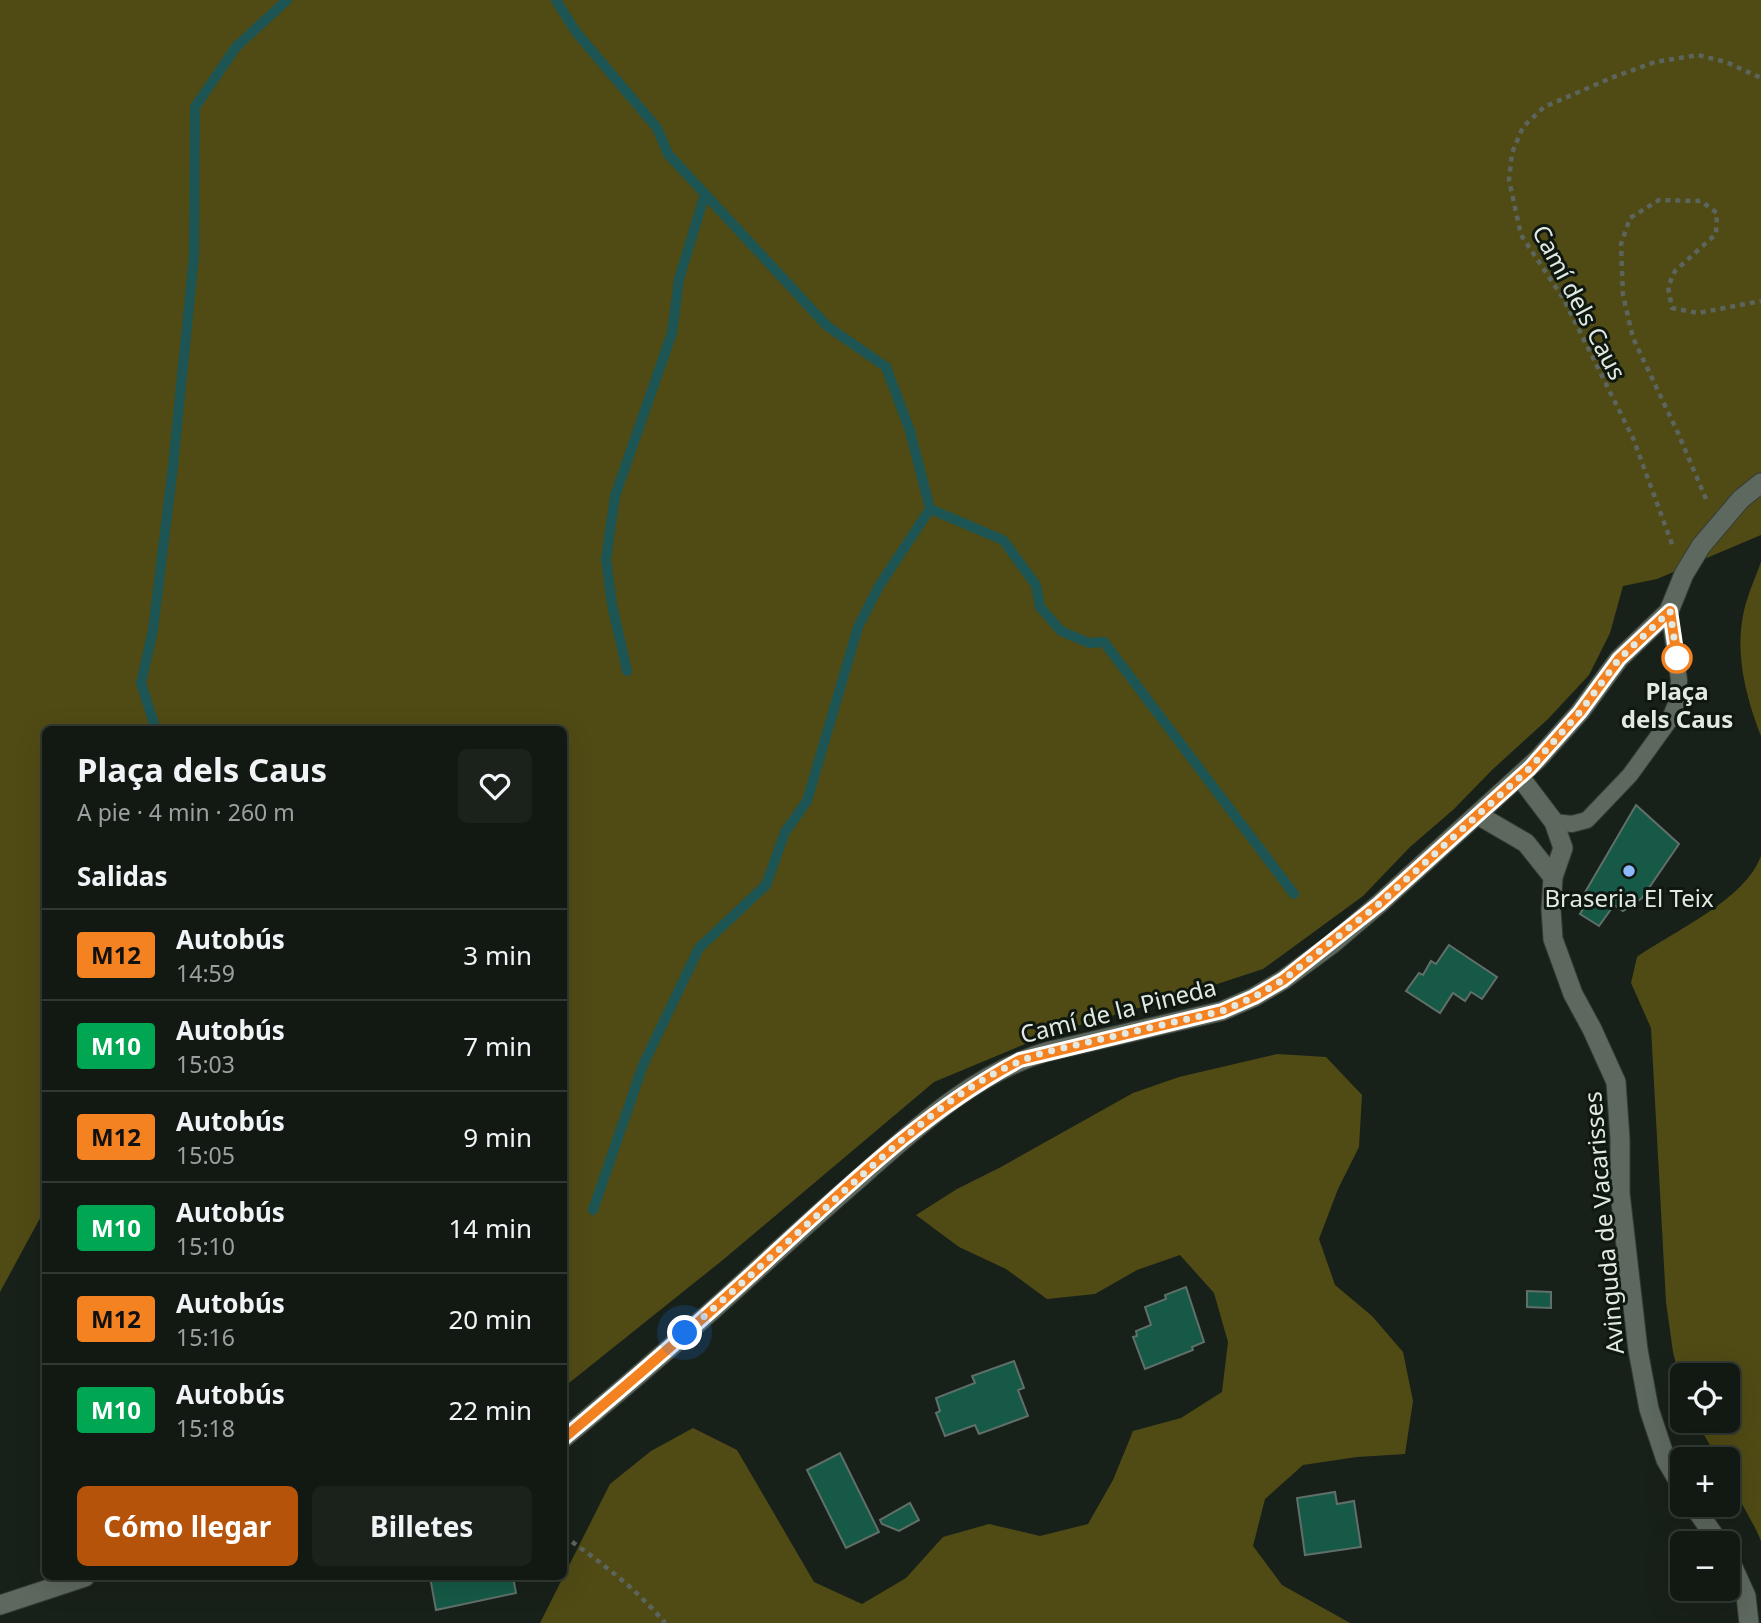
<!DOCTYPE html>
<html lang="es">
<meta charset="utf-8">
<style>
body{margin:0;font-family:"Noto Sans",sans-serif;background:#1b221c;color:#f1f3f6;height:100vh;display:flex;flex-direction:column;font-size:26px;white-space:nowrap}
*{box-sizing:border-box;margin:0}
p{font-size:23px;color:#9ca0a0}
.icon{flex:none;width:38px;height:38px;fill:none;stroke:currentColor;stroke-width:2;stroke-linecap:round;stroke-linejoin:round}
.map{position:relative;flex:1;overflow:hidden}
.side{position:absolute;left:42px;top:726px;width:525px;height:854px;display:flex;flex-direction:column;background:#121913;border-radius:10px;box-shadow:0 7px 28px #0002,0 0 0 2px #313833}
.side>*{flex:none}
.badge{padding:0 14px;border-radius:5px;font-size:24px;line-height:46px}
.controls{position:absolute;left:1670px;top:1363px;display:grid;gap:14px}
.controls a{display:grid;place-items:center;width:70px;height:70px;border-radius:10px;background:#121913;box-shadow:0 7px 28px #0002,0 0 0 2px #313833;font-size:35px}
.you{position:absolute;width:35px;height:35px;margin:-18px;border:5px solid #fff;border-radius:50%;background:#1a73e8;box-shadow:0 0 0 10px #1a73e833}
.map>.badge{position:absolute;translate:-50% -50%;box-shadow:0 0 0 4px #fff}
h2{padding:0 35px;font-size:26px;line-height:63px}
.round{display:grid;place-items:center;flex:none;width:74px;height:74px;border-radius:10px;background:#1b221c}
.summary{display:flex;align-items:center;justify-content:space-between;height:119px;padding:0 35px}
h1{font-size:33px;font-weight:700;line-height:52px}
.button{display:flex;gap:14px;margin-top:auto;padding:14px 35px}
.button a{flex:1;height:80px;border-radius:10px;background:#b45309;color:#fff;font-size:28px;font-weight:700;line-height:80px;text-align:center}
.button a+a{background:#1b221c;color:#f1f3f6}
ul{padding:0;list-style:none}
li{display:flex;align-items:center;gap:21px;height:91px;padding:0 35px;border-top:2px solid #313833}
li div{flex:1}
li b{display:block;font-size:26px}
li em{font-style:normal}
li .badge{min-width:77px;font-weight:700;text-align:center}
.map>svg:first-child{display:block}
</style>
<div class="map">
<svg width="1761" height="1623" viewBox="0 0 1761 1623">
<rect width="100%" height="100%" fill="#182119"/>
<g fill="#504b15">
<path d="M 0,0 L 1761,0 L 1761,535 L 1657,579 L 1623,586 L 1610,633 L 1589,675 L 1548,719 L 1492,770 L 1454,809 L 1410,847 L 1363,896 L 1263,969 L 1190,993 L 1049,1034 L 934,1082 L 724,1259 L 564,1387 L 564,730 L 46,730 L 45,1209 L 0,1292 Z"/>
<path d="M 1761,562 L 1761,736 C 1745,695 1733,647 1746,603 C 1750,589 1756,576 1761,562 Z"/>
<path d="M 1761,856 L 1761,1541 C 1751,1515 1727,1486 1727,1460 L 1718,1459 L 1696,1421 L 1727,1421 L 1727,1376 L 1682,1376 L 1682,1388 L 1673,1352 L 1666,1302 L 1651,1028 L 1631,983 L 1637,957 C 1674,931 1745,900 1761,856 Z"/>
<path d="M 1277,1054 L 1326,1057 L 1362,1095 L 1359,1147 L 1338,1189 L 1319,1239 L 1335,1285 L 1372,1316 L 1403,1352 L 1413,1401 L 1405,1454 L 1357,1457 L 1303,1465 L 1265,1499 L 1253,1546 L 1282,1585 L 1350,1623 L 540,1623 L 610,1484 L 651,1451 L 693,1428 L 737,1450 L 814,1582 L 862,1604 L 906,1578 L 943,1537 L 989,1524 L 1040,1536 L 1088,1524 L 1113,1480 L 1133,1431 L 1181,1418 L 1222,1392 L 1228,1342 L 1214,1293 L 1180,1255 L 1137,1270 L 1095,1294 L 1047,1299 L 1006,1269 L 959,1247 L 916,1215 L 957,1189 L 1001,1167 L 1133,1093 L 1179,1077 Z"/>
</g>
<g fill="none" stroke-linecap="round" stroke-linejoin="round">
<g stroke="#1c5553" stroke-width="10">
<path d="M 556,0 L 576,32 L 657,128 L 668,154 L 827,326 L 886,367 L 910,431 L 930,509 L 1003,540 L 1036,585 L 1040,607 L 1061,631 L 1089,643 L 1104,642 L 1294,894"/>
<path d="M 627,671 L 612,605 L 606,559 L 615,496 L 672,333 L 679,279 L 705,194"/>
<path d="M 156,730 L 141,683 L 153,630 L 173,466 L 194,256 L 195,107 L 236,47 L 287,0"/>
<path d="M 593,1210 L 643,1065 L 699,948 L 766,885 L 785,832 L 807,801 L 858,627 L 879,586 L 930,509"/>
</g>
</g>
<g fill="#165947" stroke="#606f69" stroke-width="2">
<path d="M 1636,805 L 1679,844 L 1642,898 L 1623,911 L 1614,905 L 1599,926 L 1580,914 L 1583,909 L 1577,906 Z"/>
<path d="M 1449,945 L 1497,977 L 1482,999 L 1471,992 L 1465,1001 L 1453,993 L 1440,1013 L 1406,991 L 1419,973 L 1423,975 L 1431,961 L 1436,964 Z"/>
<path d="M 1186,1287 L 1204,1342 L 1192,1347 L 1193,1350 L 1145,1369 L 1133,1337 L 1137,1336 L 1136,1331 L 1151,1325 L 1145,1307 L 1166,1299 L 1165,1295 Z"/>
<path d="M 1527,1291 L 1551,1292 L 1551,1308 L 1527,1307 Z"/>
<path d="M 1014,1361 L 1024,1388 L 1018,1390 L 1028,1416 L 979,1434 L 975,1425 L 945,1436 L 936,1413 L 940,1411 L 936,1398 L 975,1383 L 972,1376 Z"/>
<path d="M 840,1453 L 879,1532 L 846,1548 L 807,1470 Z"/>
<path d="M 1335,1492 L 1337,1504 L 1354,1501 L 1361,1547 L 1305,1555 L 1297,1498 Z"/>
<path d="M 910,1503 L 919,1520 L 899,1531 L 882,1524 L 880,1520 Z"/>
<path d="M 430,1577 L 513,1577 L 516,1593 L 436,1610 Z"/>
</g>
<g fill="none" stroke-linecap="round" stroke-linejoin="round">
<defs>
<path id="service" d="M 1554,822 L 1572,824 L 1587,820 L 1630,775 L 1669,721 L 1678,699 L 1679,680 L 1669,611"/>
<g id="minor">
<path d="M 1520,777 L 1554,822 L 1563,848 L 1553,877 L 1551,909 L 1553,939 L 1573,994 L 1592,1029 L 1616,1082 L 1620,1139 L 1620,1193 L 1638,1350 L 1649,1409 L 1666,1460 L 1682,1487"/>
<path d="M 1478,815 L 1526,843 L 1553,877"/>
<path d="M 564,1438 C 630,1383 696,1326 760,1267 C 794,1236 828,1205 863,1175 C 917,1127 975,1073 1046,1052 L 1222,1011 L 1254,997 L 1283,980 L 1332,944 L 1379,904 L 1538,759 L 1580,712 L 1619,659 L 1669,611 L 1684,574 L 1701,546 L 1741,499 L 1761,483"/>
<path d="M 1693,1505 L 1720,1544"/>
<path d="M 1727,1554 L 1746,1596 L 1749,1623"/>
<path d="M 0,1605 L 85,1577"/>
</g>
</defs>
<use href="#service" stroke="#353c36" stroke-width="18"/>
<use href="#minor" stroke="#353c36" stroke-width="21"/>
<g stroke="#5c655d" stroke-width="4.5" stroke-dasharray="5 5" stroke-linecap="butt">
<path d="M 1706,499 L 1678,433 L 1633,338 L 1623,295 L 1621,244 L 1630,218 L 1659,200 L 1701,201 L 1717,213 L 1716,234 L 1675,271 L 1668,287 L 1672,308 L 1698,313 L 1761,301"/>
<path d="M 1672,544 L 1633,438 L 1563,298 L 1521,235 L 1509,180 L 1512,153 L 1523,127 L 1544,107 L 1611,78 L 1655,62 L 1698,55 L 1726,62 L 1761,78"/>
<path d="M 564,1536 C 600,1562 636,1588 665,1623"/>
</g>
<use href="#service" stroke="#5d685e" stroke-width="16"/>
<use href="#minor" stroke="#5d685e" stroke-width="19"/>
</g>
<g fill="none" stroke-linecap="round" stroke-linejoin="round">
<defs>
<path id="line" d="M 564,1438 C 633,1380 701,1321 767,1260 C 846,1188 925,1110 1020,1060 L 1222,1011 L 1254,997 L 1283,980 L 1379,904 L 1530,768 L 1580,712 L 1619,659 L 1670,611 L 1677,658"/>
</defs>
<use href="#line" stroke="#fff" stroke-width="16"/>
<use href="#line" stroke="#f58220" stroke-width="10"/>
<path stroke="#e2e9e3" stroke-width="7" stroke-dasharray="0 12.6" d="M 685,1333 C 742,1284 797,1233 853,1183 C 911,1132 971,1074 1046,1052 L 1222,1011 L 1254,997 L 1283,980 L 1379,904 L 1530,768 L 1580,712 L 1619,659 L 1670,611 L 1677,658"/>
</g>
<circle fill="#fff" stroke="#f58220" stroke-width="3.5" cx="1677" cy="658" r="14"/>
<circle fill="#8cb9fc" stroke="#0f1810" stroke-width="2.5" cx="1629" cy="871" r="7"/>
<g text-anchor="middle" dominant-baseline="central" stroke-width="6" stroke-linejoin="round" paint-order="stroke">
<g font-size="24" fill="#e2e9e3" stroke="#0f1810">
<text transform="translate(1580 302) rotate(62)">Camí dels Caus</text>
<text transform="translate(1118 1010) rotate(-14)">Camí de la Pineda</text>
<text transform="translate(1603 1223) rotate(-95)">Avinguda de Vacarisses</text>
</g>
<g font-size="24" font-weight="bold" fill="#e2e9e3" stroke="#0f1810">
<text x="1677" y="690">Plaça<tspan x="1677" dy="28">dels Caus</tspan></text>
</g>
<g font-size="24" fill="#e2e9e3" stroke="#0f1810">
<text x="1629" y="897">Braseria El Teix</text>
</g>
</g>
</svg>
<div class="controls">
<a><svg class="icon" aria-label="locate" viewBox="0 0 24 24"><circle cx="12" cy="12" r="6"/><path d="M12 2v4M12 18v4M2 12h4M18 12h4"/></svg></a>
<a>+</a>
<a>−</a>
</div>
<div class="you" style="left:685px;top:1333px"></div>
<section class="side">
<div class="summary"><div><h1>Plaça dels Caus</h1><p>A pie · 4 min · 260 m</p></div><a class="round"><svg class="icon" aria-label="heart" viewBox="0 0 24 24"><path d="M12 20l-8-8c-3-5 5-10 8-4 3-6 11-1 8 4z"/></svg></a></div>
<h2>Salidas</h2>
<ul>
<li><span class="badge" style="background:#f58220;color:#111">M12</span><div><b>Autobús</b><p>14:59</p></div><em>3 min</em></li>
<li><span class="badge" style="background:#00a651;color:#fff">M10</span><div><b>Autobús</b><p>15:03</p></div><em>7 min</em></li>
<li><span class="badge" style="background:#f58220;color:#111">M12</span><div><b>Autobús</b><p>15:05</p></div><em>9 min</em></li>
<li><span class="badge" style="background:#00a651;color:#fff">M10</span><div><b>Autobús</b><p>15:10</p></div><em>14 min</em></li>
<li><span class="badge" style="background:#f58220;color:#111">M12</span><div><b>Autobús</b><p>15:16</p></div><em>20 min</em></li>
<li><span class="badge" style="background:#00a651;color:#fff">M10</span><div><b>Autobús</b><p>15:18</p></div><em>22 min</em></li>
</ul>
<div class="button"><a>Cómo llegar</a><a>Billetes</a></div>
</section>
</div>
